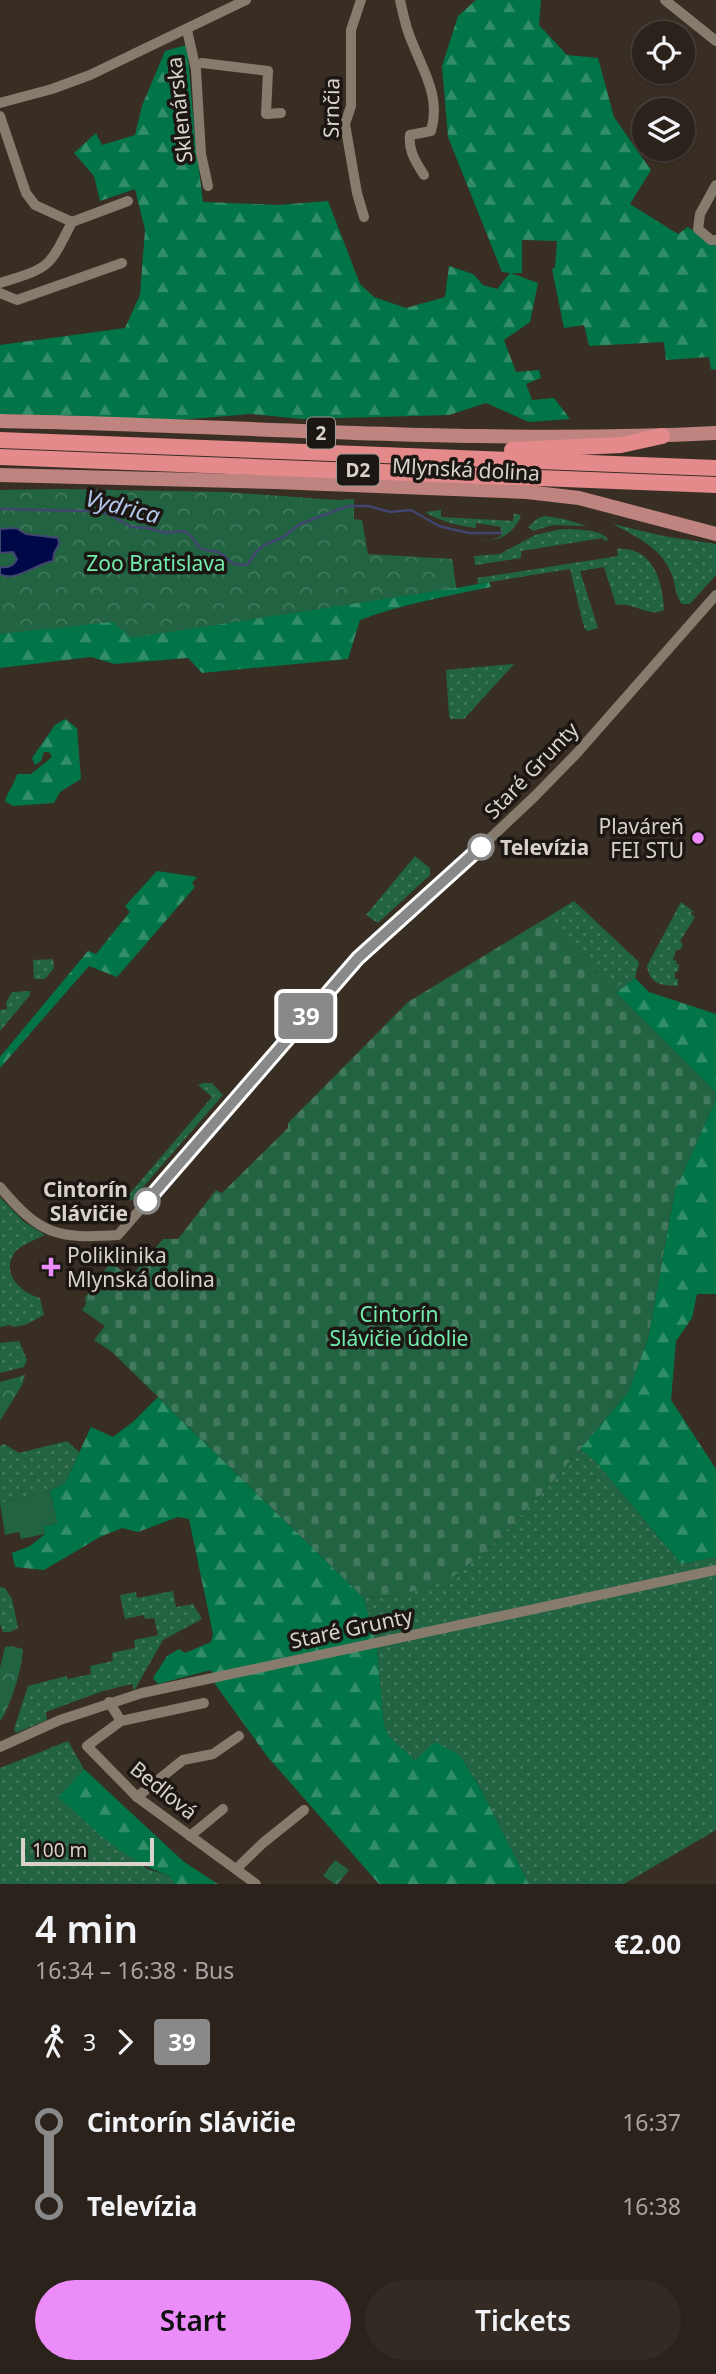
<!DOCTYPE html>
<meta charset="utf-8">
<style>
body{margin:0;font-family:"Noto Sans",sans-serif;background:#332a24;color:#f1f3f6;height:100vh;display:flex;flex-direction:column;font-size:26px;white-space:nowrap}
*{box-sizing:border-box;margin:0}
p{font-size:23px;color:#a6a4a3}
.icon{flex:none;width:38px;height:38px;fill:none;stroke:currentColor;stroke-width:2;stroke-linecap:round;stroke-linejoin:round}
.map{position:relative;height:1884px;overflow:hidden}
.panel{display:flex;flex-direction:column;background:#2b221b;flex:1}
.panel>*{flex:none}
.badge{padding:0 14px;border-radius:5px;font-size:24px;line-height:46px}
.buttons{position:absolute;left:632px;top:21px;display:grid;gap:14px}
.buttons a{display:grid;place-items:center;width:63px;height:63px;border-radius:50%;background:#2b221b;box-shadow:0 2px 5px #0004,0 0 0 2px #473f3a;font-size:35px}
.scale{position:absolute;left:21px;bottom:18px;width:133px;box-sizing:border-box;padding-left:7px;border:4px solid #d9d2cb;border-top:0;font-size:19px;line-height:24px;white-space:nowrap;color:#d9d2cb;-webkit-text-stroke:5px #1c1713;paint-order:stroke}
.map>.badge{position:absolute;translate:-50% -50%;box-shadow:0 0 0 4px #fff}
.legs{display:flex;align-items:center;gap:10px;height:77px;padding:0 35px;font-size:23px}
.legs p{margin-inline-start:auto}
.overview{display:flex;align-items:center;justify-content:space-between;height:119px;padding:0 35px}
h1{font-size:38px;font-weight:600;line-height:52px}
.button{display:flex;gap:14px;margin-top:auto;padding:14px 35px}
.button a{flex:1;height:80px;border-radius:42px;background:#ec8cfb;color:#111;font-size:28px;font-weight:600;line-height:80px;text-align:center}
.button a+a{background:#332a24;color:#f1f3f6}
ul{padding:0 35px;list-style:none}
li{display:flex;align-items:center;gap:24px;height:84px;font-size:26px}
li i{display:grid;place-items:center;width:10px;height:100%;margin:0 9px;background:currentColor}
li i::after{content:'';width:18px;height:18px;margin:-9px;border:5px solid;border-radius:50%;background:#2b221b}
li p{margin-inline-start:auto}
li:first-child i{background:linear-gradient(#0000 50%,currentColor 0)}
li:last-child i{background:linear-gradient(currentColor 50%,#0000 0)}
.map>svg:first-child{display:block}
</style>
<div class="map">
<svg width="716" height="1884" viewBox="0 0 716 1884">
<defs>
<pattern id="grass-dots" width="8" height="8" patternUnits="userSpaceOnUse" patternTransform="scale(1.75)"><rect width="8" height="8" fill="#226342"/><path d="M2 2h.1M6 6h.1" fill="none" stroke="#42785c" stroke-width="1.8" stroke-linecap="round"/></pattern>
<pattern id="forest-firs" width="22" height="20" patternUnits="userSpaceOnUse" patternTransform="scale(1.75)"><rect width="22" height="20" fill="#017548"/><path d="M5 1l3.5 6h-7zM16 11l3.5 6h-7z" fill="#328e69"/></pattern>
<pattern id="cemetery-stones" width="16" height="16" patternUnits="userSpaceOnUse" patternTransform="scale(1.75)"><rect width="16" height="16" fill="#226342"/><path d="M2 7V4a2 2 0 0 1 4 0v3zM10 15v-3a2 2 0 0 1 4 0v3z" fill="#42785c"/></pattern>
<pattern id="park-crowns" width="20" height="18" patternUnits="userSpaceOnUse" patternTransform="scale(1.75)"><rect width="20" height="18" fill="#226342"/><path d="M2 6a3 3 0 1 1 6 0M12 15a3 3 0 1 1 6 0" fill="none" stroke="#42785c"/></pattern>
</defs>
<rect width="100%" height="100%" fill="#392e24"/>
<g fill="url(#grass-dots)">
<path d="M 441,510 L 441,517 L 513,521 L 514,514 L 518,514 L 521,517 C 512,534 500,542 480,540 L 491,540 L 501,536 L 501,527 L 476,523 L 476,528 C 458,526 440,521 425,512 Z"/>
<path d="M 545,516 L 564,519 L 587,526 L 553,525 L 533,531 L 528,527 L 538,518 Z"/>
<path d="M 613,524 L 663,536 L 716,544 L 716,575 L 690,604 L 682,604 C 675,597 676,583 671,573 C 661,547 636,537 613,524 Z"/>
<path d="M 562,529 C 577,530 599,528 609,540 L 604,541 L 603,538 L 521,551 L 521,558 L 475,565 L 474,556 L 500,554 L 535,535 Z"/>
<path d="M 617,549 C 653,546 663,582 664,610 C 646,618 636,602 616,605 L 604,567 L 580,571 L 598,628 L 588,631 L 585,629 L 583,623 L 570,569 L 478,584 L 477,578 L 618,556 Z"/>
<path d="M 514,664 L 464,719 L 451,719 L 449,716 L 446,670 Z"/>
<path d="M 415,856 L 430,868 L 430,875 L 378,923 L 366,915 Z"/>
<path d="M 574,901 L 639,962 L 635,978 L 616,993 L 543,920 Z"/>
<path d="M 681,902 L 693,911 L 691,914 L 695,917 L 680,941 L 683,944 L 680,950 L 676,950 L 673,960 L 677,961 L 676,964 L 679,964 L 678,972 L 675,972 L 675,979 L 678,979 L 678,986 C 661,985 650,985 647,966 Z"/>
<path d="M 53,959 L 54,968 L 45,979 L 34,979 L 33,960 Z"/>
<path d="M 30,991 L 30,995 L 0,1031 L 0,1010 L 7,1009 L 6,1003 L 12,992 Z"/>
<path d="M 203,1083 L 212,1083 L 223,1095 L 131,1201 L 127,1197 L 212,1097 L 198,1085 Z"/>
<path d="M 0,1197 L 23,1221 L 45,1235 C 37,1239 21,1245 15,1252 C 0,1273 21,1293 40,1298 L 44,1315 L 25,1325 L 13,1327 L 10,1325 L 0,1327 Z"/>
<path d="M 19,1341 L 27,1360 L 24,1367 L 0,1373 L 0,1343 Z"/>
<path d="M 67,1441 L 79,1452 L 65,1483 L 50,1491 L 0,1503 L 0,1446 L 4,1444 L 19,1453 Z"/>
<path d="M 580,1449 L 595,1461 L 681,1564 L 716,1557 L 716,1830 L 624,1884 L 529,1884 L 482,1791 L 460,1755 L 415,1760 L 389,1738 L 384,1724 L 377,1649 L 364,1598 L 396,1596 L 489,1548 L 548,1487 Z"/>
<path d="M 0,1587 L 5,1588 L 12,1599 L 18,1628 L 10,1632 L 3,1632 L 0,1624 Z"/>
<path d="M 173,1591 L 176,1607 L 193,1604 L 202,1619 L 163,1640 L 134,1691 L 132,1684 L 103,1691 L 46,1712 L 47,1720 L 16,1733 L 14,1729 L 28,1686 L 66,1676 L 68,1679 L 91,1674 L 90,1666 L 113,1661 L 112,1653 L 135,1648 L 134,1640 L 158,1635 L 154,1618 L 145,1619 L 144,1615 L 125,1619 L 120,1595 L 136,1592 L 137,1598 Z"/>
<path d="M 68,1741 L 84,1769 L 58,1797 L 147,1869 L 170,1876 L 174,1884 L 0,1884 L 0,1768 Z"/>
</g>
<g fill="url(#forest-firs)">
<path d="M 476,0 L 541,0 L 539,25 L 567,55 L 598,58 L 614,117 L 651,170 L 630,204 L 678,234 L 688,227 L 710,242 L 716,242 L 716,370 L 711,369 L 709,357 L 666,360 L 664,342 L 589,346 L 584,325 L 564,328 L 552,269 L 555,268 L 557,241 L 522,240 L 522,273 L 511,273 L 538,283 L 530,322 L 504,340 L 516,372 L 539,370 L 541,378 L 526,384 L 532,400 L 554,398 L 570,419 L 529,422 L 486,403 L 449,415 L 302,419 L 251,414 L 178,420 L 0,414 L 0,345 L 125,328 L 140,295 L 145,230 L 135,189 L 100,201 L 94,176 L 74,153 L 96,133 L 102,145 L 135,135 L 142,106 L 165,51 L 187,45 L 195,138 L 203,202 L 278,205 L 328,201 L 360,284 L 374,297 L 406,308 L 445,297 L 449,266 L 473,274 L 483,285 L 497,289 L 510,273 L 502,272 L 448,137 L 442,66 L 458,16 Z"/>
<path d="M 368,556 L 452,559 L 456,588 L 489,582 L 491,587 C 447,596 403,604 360,620 L 348,659 L 202,673 L 188,658 L 114,664 L 91,657 L 0,668 L 0,632 Z"/>
<path d="M 65,719 L 77,728 L 81,779 L 60,792 L 54,803 L 13,806 L 5,801 C 8,791 14,785 17,774 L 31,774 L 52,757 L 49,752 L 44,752 L 41,761 L 35,765 L 32,758 L 55,725 Z"/>
<path d="M 157,871 L 197,877 L 192,883 L 195,887 L 117,977 L 89,966 L 0,1068 L 0,1057 L 88,951 L 96,954 L 130,912 L 125,906 Z"/>
<path d="M 635,978 L 649,992 L 716,1014 L 716,1093 L 616,993 Z"/>
<path d="M 716,1099 L 716,1294 L 697,1294 L 692,1318 L 676,1341 L 671,1400 L 716,1469 L 716,1557 L 681,1564 L 595,1461 L 580,1449 L 628,1392 L 648,1338 L 675,1190 Z"/>
<path d="M 158,1397 L 364,1598 L 377,1649 L 384,1724 L 389,1737 L 415,1760 L 435,1742 L 460,1755 L 482,1791 L 529,1884 L 379,1884 L 267,1756 L 215,1684 L 211,1670 L 158,1684 L 153,1678 L 167,1656 L 179,1649 L 185,1653 L 211,1642 L 213,1634 L 189,1519 L 178,1517 L 138,1532 L 122,1528 L 100,1537 L 44,1570 L 15,1567 L 12,1553 L 30,1546 L 45,1534 L 43,1526 L 57,1523 L 50,1491 L 65,1483 L 91,1427 L 113,1437 L 134,1421 Z"/>
<path d="M 84,1769 L 184,1862 L 218,1884 L 174,1884 L 170,1876 C 124,1861 93,1828 58,1797 Z"/>
</g>
<path fill="url(#cemetery-stones)" d="M 543,920 L 716,1093 L 716,1099 L 675,1190 L 648,1338 L 628,1392 L 548,1487 L 489,1548 L 454,1576 L 435,1585 L 396,1596 L 364,1598 L 112,1352 L 94,1340 L 105,1326 L 82,1310 L 86,1304 L 85,1298 L 108,1266 L 116,1266 L 130,1278 L 163,1239 L 178,1239 L 216,1190 L 222,1193 L 288,1128 L 288,1123 L 408,1002 Z"/>
<g fill="url(#park-crowns)">
<path d="M 60,489 L 226,492 L 337,500 L 354,499 L 354,519 L 362,520 L 368,554 L 452,559 L 456,588 L 131,638 L 113,622 L 0,634 L 0,490 Z"/>
<path d="M 25,1375 L 22,1385 L 0,1421 L 0,1382 Z"/>
<path d="M 11,1646 L 23,1649 C 22,1668 11,1706 0,1721 L 0,1668 L 5,1647 Z"/>
<path d="M 335,1860 L 349,1870 L 338,1884 L 335,1884 L 323,1876 Z"/>
</g>
<path fill="#226342" d="M 50,1491 L 57,1523 L 43,1526 L 45,1534 L 21,1539 L 19,1532 L 5,1535 L 0,1503 Z"/>
<path fill="#000948" stroke="#41456f" stroke-width="2" d="M 16,528 L 26,534 L 58,538 L 59,544 L 54,553 L 53,561 C 37,563 14,583 0,574 L 0,567 C 7,568 14,567 17,559 L 13,552 L 0,553 L 0,529 Z"/>
<g fill="none" stroke-linecap="round" stroke-linejoin="round">
<path stroke="#41456f" stroke-width="2.5" d="M 0,509 L 87,511 L 108,514 L 132,527 L 148,528 L 166,533 L 184,531 L 190,535 L 200,548 C 206,551 210,550 217,552 C 231,556 226,568 248,564 L 256,552 L 266,544 L 282,538 L 300,524 L 348,506 L 368,506 L 390,512 L 411,510 L 439,526 L 455,530 L 469,533 L 501,533"/>
<g stroke="#877b6e" stroke-width="10">
<path d="M 361,0 L 351,30 L 351,106 L 345,124 L 357,193 L 364,217"/>
<path d="M 400,0 C 403,14 406,29 412,42 C 424,72 441,98 431,131 L 410,135 C 408,151 416,162 424,175"/>
<path d="M 665,0 L 716,41"/>
<path d="M 187,30 L 196,70 L 201,154 L 208,186"/>
<path d="M 202,63 L 268,71 L 266,114 L 281,113"/>
<path d="M 0,103 L 52,89 L 90,75 L 246,0"/>
<path d="M 0,116 L 26,193 L 35,205 L 72,222 C 48,269 51,267 0,283"/>
<path d="M 716,185 L 700,214 L 698,229 L 711,240 L 716,240"/>
<path d="M 72,222 L 128,201"/>
<path d="M 0,293 L 17,300 L 122,263"/>
<path d="M 0,1187 C 40,1235 57,1239 118,1235 L 358,958 L 481,847 L 535,796 L 577,753 L 716,595"/>
<path d="M 109,1702 L 121,1721 L 204,1703"/>
<path d="M 121,1721 L 87,1746 L 137,1797 L 256,1884"/>
<path d="M 0,1747 L 60,1720 L 142,1693 L 716,1570"/>
<path d="M 137,1797 L 183,1760 L 213,1754 L 239,1736"/>
<path d="M 190,1836 L 223,1809"/>
<path d="M 236,1869 L 263,1843 L 304,1810"/>
</g>
<g stroke="#bf847f" stroke-width="14">
<path d="M 0,421 C 239,425 477,445 716,433"/>
<path d="M 0,475 L 275,482 L 527,492 L 579,498 L 716,534"/>
</g>
<g stroke="#e48a8b" stroke-width="16">
<path d="M 0,440 L 716,468"/>
<path d="M 512,450 L 621,445 L 662,436"/>
<path d="M 0,457 L 716,485"/>
</g>
</g>
<g fill="none" stroke-linecap="round" stroke-linejoin="round">
<defs>
<path id="line-1" d="M 147,1201 L 358,958 L 481,847"/>
</defs>
<use href="#line-1" stroke="#fff" stroke-width="16"/>
<use href="#line-1" stroke="#898989" stroke-width="10"/>
</g>
<g fill="#ec8cfb" stroke="#1c1713" stroke-width="2.5">
<circle cx="698" cy="838" r="7"/>
<path d="M47.5 1256.5h7v7h7v7h-7v7h-7v-7h-7v-7h7z"/>
</g>
<g fill="#fff" stroke="#898989" stroke-width="3.5">
<circle cx="481" cy="847" r="12"/>
<circle cx="147" cy="1201" r="12"/>
</g>
<g text-anchor="middle" dominant-baseline="central" stroke-width="7" stroke-linejoin="round" paint-order="stroke">
<g fill="#1c1713" stroke="#a09a94" stroke-width="2">
<rect x="307" y="417.5" width="28" height="31" rx="5"/>
<rect x="337" y="454.5" width="42" height="31" rx="5"/>
</g>
<g font-size="19" font-weight="bold" fill="#d9d2cb">
<text x="321" y="433">2</text>
<text x="358" y="470">D2</text>
</g>
<g font-size="21" fill="#d9d2cb" stroke="#1c1713">
<text transform="translate(331 108) rotate(-89)">Srnčia</text>
<text transform="translate(179 110) rotate(-96)">Sklenárska</text>
<text transform="translate(466 469) rotate(3)">Mlynská dolina</text>
<text transform="translate(531 770) rotate(-46)">Staré Grunty</text>
<text transform="translate(351 1628) rotate(-12)">Staré Grunty</text>
<text transform="translate(164 1790) rotate(39)">Bedľová</text>
</g>
<g font-size="21" fill="#72edac" stroke="#1c1713">
<text x="156" y="563">Zoo Bratislava</text>
<text x="399" y="1314">Cintorín<tspan x="399" dy="24">Slávičie údolie</tspan></text>
</g>
<g font-size="21" fill="#d9d2cb" stroke="#1c1713" text-anchor="end">
<text x="684" y="826">Plaváreň<tspan x="684" dy="24">FEI STU</tspan></text>
<text x="67" y="1255" text-anchor="start">Poliklinika<tspan x="67" dy="24">Mlynská dolina</tspan></text>
</g>
<g font-size="21" font-weight="bold" fill="#d9d2cb" stroke="#1c1713" text-anchor="start">
<text x="500" y="847">Televízia</text>
<text x="128" y="1189" text-anchor="end">Cintorín<tspan x="128" dy="24">Slávičie</tspan></text>
</g>
<g font-size="23" font-style="italic" fill="#b5c9ef" stroke="#1c1713">
<text transform="translate(123 506) rotate(14)">Vydrica</text>
</g>
</g>
</svg>
<div class="buttons">
<a><svg class="icon" aria-label="locate" viewBox="0 0 24 24"><circle cx="12" cy="12" r="6"/><path d="M12 2v4M12 18v4M2 12h4M18 12h4"/></svg></a>
<a><svg class="icon" aria-label="layers" viewBox="0 0 24 24"><path d="M12 4l9 5-9 5-9-5zM3 14l9 5 9-5"/></svg></a>
</div>
<div class="scale">100 m</div>
<b class="badge" style="left:306px;top:1016px;background:#898989;color:#fff">39</b>
</div>
<section class="panel">
<div class="overview"><div><h1>4 min</h1><p>16:34 – 16:38 · Bus</p></div><b>€2.00</b></div>
<div class="legs"><svg class="icon" aria-label="walk" viewBox="0 0 24 24"><circle cx="13" cy="4" r="2"/><path d="M13 8l-2 6 4 7M11 14l-3 7M7 12l3-4h3l4 4"/></svg>3<svg class="icon" aria-label="forward" viewBox="0 0 24 24"><path d="M9 5l7 7-7 7"/></svg><b class="badge" style="background:#898989;color:#fff">39</b></div>
<ul>
<li><i style="color:#898989"></i><b>Cintorín Slávičie</b><p>16:37</p></li>
<li><i style="color:#898989"></i><b>Televízia</b><p>16:38</p></li>
</ul>
<div class="button"><a>Start</a><a>Tickets</a></div>
</section>
